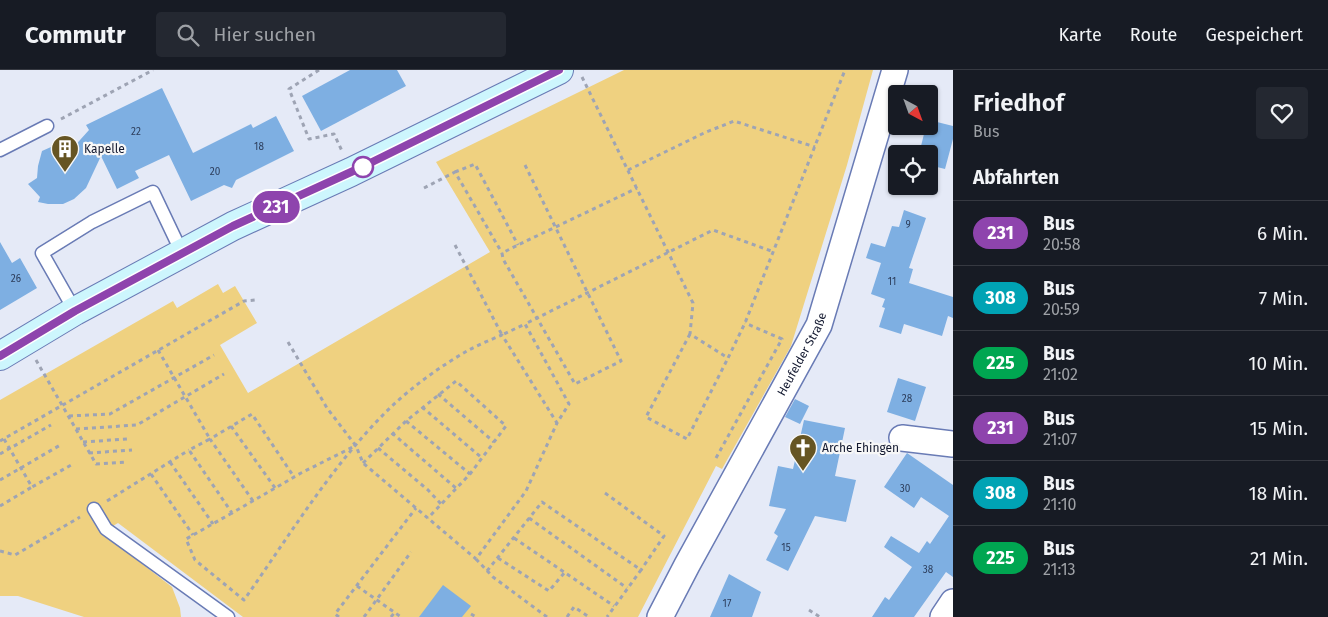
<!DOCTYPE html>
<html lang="de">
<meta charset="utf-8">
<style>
body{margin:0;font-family:"Fira Sans",sans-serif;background:#242831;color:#f1f3f6;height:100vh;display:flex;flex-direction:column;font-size:19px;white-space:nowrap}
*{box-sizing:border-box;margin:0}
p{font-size:16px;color:#9ea1a6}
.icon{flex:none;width:28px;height:28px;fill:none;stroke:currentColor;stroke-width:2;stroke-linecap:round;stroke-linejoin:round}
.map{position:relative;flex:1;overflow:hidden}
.drawer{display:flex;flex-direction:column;background:#171b24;width:375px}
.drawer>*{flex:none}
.badge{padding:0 10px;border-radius:16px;font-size:18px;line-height:32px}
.needle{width:32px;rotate:139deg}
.fabs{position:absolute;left:888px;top:15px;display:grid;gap:10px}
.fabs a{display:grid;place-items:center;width:50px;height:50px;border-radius:5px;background:#171b24;box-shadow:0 1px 4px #0004;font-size:25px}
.map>.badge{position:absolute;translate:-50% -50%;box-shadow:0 0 0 2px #fff}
h2{padding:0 20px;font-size:19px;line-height:45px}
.round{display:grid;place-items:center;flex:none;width:52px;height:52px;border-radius:5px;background:#242831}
.headline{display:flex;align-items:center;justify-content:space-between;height:85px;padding:0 20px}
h1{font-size:24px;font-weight:600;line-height:38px}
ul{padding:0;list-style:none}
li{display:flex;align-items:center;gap:15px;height:65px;padding:0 20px;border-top:1px solid #363941}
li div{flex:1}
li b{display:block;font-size:19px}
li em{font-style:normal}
li .badge{min-width:55px;font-weight:700;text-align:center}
header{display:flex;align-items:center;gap:30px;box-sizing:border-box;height:70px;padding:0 25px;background:#171b24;border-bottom:1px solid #363941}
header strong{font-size:24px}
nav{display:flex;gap:28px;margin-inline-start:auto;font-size:18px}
.search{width:350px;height:45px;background:#242831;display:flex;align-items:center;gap:12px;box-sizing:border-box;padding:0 18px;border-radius:5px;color:#9ea1a6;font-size:19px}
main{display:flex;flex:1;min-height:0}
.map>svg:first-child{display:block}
</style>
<header>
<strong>Commutr</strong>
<div class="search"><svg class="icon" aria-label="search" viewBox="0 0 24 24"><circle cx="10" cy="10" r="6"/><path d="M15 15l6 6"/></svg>Hier suchen</div>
<nav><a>Karte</a><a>Route</a><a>Gespeichert</a></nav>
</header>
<main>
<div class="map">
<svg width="953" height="547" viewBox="0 0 953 547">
<rect width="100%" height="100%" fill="#e5eaf7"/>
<path fill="#efd180" d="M 624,0 L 873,0 L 847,95 L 791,276 L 722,399 L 716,396 L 638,547 L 243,547 L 118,453 L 103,462 L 105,465 L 172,517 L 180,538 L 181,547 L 84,547 L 18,526 L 0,526 L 0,330 L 173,231 L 177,238 L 218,214 L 223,223 L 235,216 L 257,253 L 220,275 L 248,323 L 490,182 L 436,92 Z"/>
<g fill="#7eafe2">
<path d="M 350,0 L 397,0 L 406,16 L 321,61 L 302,26 Z"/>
<path d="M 162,18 L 193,83 L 251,54 L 253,58 L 276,46 L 294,81 L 236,110 L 232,118 L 224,115 L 191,131 L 169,85 L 135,101 L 139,108 L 117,119 L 101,86 L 86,118 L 74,129 L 63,134 L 48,134 L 38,132 L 40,127 L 28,114 L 37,108 L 38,96 L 42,81 L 51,77 L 71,80 L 89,60 L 86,55 Z"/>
<path d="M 929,50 L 953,56 L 953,69 L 945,99 L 929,95 L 929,84 L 919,84 L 926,56 L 929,56 Z"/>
<path d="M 904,140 L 926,148 L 909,198 L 913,199 L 909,213 L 953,227 L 953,248 L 948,246 L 942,266 L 904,254 L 901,264 L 879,257 L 885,238 L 882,237 L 885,229 L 871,224 L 881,193 L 866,188 L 871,173 L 885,177 L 892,156 L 899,157 Z"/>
<path d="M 0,172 L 12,193 L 20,188 L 37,218 L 0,240 Z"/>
<path d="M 898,308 L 926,317 L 915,351 L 887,342 Z"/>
<path d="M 795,329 L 809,336 L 800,354 L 785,347 Z"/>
<path d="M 804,350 L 845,358 L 835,406 L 856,410 L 846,452 L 815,446 L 788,501 L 766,490 L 778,466 L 774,463 L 786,439 L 769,436 L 778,396 L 793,399 Z"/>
<path d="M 907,383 L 953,415 L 953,507 L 946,502 L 914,547 L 872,547 L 885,527 L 889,530 L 912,497 L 884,477 L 891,466 L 919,483 L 927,471 L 930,474 L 949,446 L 921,427 L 914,438 L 884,417 Z"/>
<path d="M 729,504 L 761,522 L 752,547 L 710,547 Z"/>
<path d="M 443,515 L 471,536 L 462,547 L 419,547 Z"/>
</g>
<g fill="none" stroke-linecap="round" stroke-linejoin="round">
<defs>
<g id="lane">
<path d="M 0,80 L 47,56"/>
<path d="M 75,241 L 42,183 L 92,152 L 153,122 L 182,183"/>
<path d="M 94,439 L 106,459 L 228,547"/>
</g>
<g id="street">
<path d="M 902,368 L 953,374"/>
<path id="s1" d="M 660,547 L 687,495 L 819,255 L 895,0"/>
<path d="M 943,547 L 953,532"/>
</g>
<path id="secondary" d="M 0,286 L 75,241 L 233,156 L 351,102 L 559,0"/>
</defs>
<use href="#lane" stroke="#697bb5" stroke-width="15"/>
<use href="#street" stroke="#697bb5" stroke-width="28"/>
<use href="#secondary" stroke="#697bb5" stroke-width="30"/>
<g stroke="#9ea4b4" stroke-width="3" stroke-dasharray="4 4" stroke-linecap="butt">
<path d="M 319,0 L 289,19 L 309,69 L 334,64 L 342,81"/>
<path d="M 582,7 L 693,233 L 690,264 L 728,288 L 745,253 L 845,0"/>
<path d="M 61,49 L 153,0"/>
<path d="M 525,95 L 621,291 L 575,314 L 503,189 L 502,183 C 546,161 592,140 637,118"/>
<path d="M 628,100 L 704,63 L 734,51 L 815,77"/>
<path d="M 455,102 L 475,94 L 518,175"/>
<path d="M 424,118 L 455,102 L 502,183"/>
<path d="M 455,175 L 502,265 L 525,254"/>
<path d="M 690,264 L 646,347 L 687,369 L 728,288"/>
<path d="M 288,272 L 327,338 L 356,376 L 363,393 L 476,489 L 526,421 L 557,353"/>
<path d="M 158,280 L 210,369 L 189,380 L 232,443 L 301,403 L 355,376"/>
<path d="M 36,290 L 96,394 L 126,392"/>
<path d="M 438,324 L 494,372"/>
<path d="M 422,337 L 482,388"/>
<path d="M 69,346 L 110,344 L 214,285"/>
<path d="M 406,351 L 470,404"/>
<path d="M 231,356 L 275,418"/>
<path d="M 76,359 L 137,355 L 224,304"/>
<path d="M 392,363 L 457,419"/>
<path d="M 4,369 L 32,417 L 73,394"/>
<path d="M 0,371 L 244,231 L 256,230"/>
<path d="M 83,372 L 127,369"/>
<path d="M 378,378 L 428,420 L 442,435"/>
<path d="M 89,383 L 132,380"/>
<path d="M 0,384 L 51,355"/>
<path d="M 716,388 L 782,269 L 745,253"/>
<path d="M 170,392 L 213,454"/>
<path d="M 363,393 L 406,351 L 456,311 L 506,356 L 470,404 L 428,448"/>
<path d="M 151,404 L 193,465"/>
<path d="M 0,410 L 62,374"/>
<path d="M 605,423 L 664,466 L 641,500"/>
<path d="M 107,431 L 189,380"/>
<path d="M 253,431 L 210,369 L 252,344 L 294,407"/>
<path d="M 0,436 L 32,417"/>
<path d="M 232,443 L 186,469 L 195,490 L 244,530 C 290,465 333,393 391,337 C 413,316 441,296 467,281 C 478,275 490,270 502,265 L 557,353 L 569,334 L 525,254 L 713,160 L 774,182"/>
<path d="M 529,448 L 627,518"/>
<path d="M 514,468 L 614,536"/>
<path d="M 0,481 L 15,485 L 80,447"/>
<path d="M 498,488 L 549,521 L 565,502"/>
<path d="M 476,489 L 493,507 L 547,547"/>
<path d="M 487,501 L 542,432 L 641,500 L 607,547"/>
<path d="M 357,516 L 401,547"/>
<path d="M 809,540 L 820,547"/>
<path d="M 471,544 L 476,547"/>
<path d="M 339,547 L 335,544 L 416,438"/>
<path d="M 364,547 L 411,482"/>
<path d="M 391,547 L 395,542"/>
<path d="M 567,547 L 574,537 L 589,547"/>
</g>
<use href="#lane" stroke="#fff" stroke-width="12"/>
<use href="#street" stroke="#fff" stroke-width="25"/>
<use href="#secondary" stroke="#cdf6fd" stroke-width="28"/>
</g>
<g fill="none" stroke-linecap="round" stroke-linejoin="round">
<defs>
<path id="line" d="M 0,286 L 75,241 L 233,156 L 362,97 L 559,0"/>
</defs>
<use href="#line" stroke="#fff" stroke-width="11"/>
<use href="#line" stroke="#8e44ad" stroke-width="8"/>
</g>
<defs>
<symbol id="building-pin" viewBox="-11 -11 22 30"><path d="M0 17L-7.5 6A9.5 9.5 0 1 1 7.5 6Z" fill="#665523" stroke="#f7f7f7"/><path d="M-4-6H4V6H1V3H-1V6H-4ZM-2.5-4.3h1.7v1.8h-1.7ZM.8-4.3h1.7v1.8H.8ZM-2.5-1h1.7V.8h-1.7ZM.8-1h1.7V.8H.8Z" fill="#fff"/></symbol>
<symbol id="church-pin" viewBox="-11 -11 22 30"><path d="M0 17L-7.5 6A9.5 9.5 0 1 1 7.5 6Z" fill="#665523" stroke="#f7f7f7"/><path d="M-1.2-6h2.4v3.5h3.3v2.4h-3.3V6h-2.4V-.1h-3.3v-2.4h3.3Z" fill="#fff"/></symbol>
</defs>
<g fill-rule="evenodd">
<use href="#building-pin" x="49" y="63" width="32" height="43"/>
<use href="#church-pin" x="787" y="362" width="32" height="43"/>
</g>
<circle fill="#fff" stroke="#8e44ad" stroke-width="2.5" cx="363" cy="97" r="10"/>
<g text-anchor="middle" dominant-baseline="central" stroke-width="4.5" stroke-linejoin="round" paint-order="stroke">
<g font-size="10" fill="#2d3e5c">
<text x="136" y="62">22</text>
<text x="259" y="77">18</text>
<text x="215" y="102">20</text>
<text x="908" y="155">9</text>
<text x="16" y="209">26</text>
<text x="892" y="212">11</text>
<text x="907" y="329">28</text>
<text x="905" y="419">30</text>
<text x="786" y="478">15</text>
<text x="928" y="500">38</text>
<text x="727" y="534">17</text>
</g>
<g font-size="12" fill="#12182f" stroke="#f7f7f7" text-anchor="start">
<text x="84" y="79">Kapelle</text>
<text x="822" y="378">Arche Ehingen</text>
</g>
<g font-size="12" fill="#12182f" stroke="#f7f7f7">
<text stroke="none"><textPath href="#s1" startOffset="299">Heufelder Straße</textPath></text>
</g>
</g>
</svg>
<div class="fabs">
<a><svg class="needle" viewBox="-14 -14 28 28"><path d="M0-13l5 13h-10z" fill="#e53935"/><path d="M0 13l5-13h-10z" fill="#9ea1a6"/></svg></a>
<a><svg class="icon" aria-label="locate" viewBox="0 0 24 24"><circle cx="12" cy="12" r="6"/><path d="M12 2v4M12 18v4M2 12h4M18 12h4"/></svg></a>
</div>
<b class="badge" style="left:276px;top:137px;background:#8e44ad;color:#fff">231</b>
</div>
<section class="drawer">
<div class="headline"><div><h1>Friedhof</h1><p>Bus</p></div><a class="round"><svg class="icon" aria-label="heart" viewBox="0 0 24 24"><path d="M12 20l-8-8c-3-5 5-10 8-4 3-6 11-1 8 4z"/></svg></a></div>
<h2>Abfahrten</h2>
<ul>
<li><span class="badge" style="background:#8e44ad;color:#fff">231</span><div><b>Bus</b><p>20:58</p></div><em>6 Min.</em></li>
<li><span class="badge" style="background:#00a3b4;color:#fff">308</span><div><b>Bus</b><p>20:59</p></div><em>7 Min.</em></li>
<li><span class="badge" style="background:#00a651;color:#fff">225</span><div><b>Bus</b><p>21:02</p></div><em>10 Min.</em></li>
<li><span class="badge" style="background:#8e44ad;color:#fff">231</span><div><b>Bus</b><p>21:07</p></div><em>15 Min.</em></li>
<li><span class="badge" style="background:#00a3b4;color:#fff">308</span><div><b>Bus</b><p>21:10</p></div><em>18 Min.</em></li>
<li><span class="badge" style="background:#00a651;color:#fff">225</span><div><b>Bus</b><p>21:13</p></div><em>21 Min.</em></li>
</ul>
</section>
</main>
